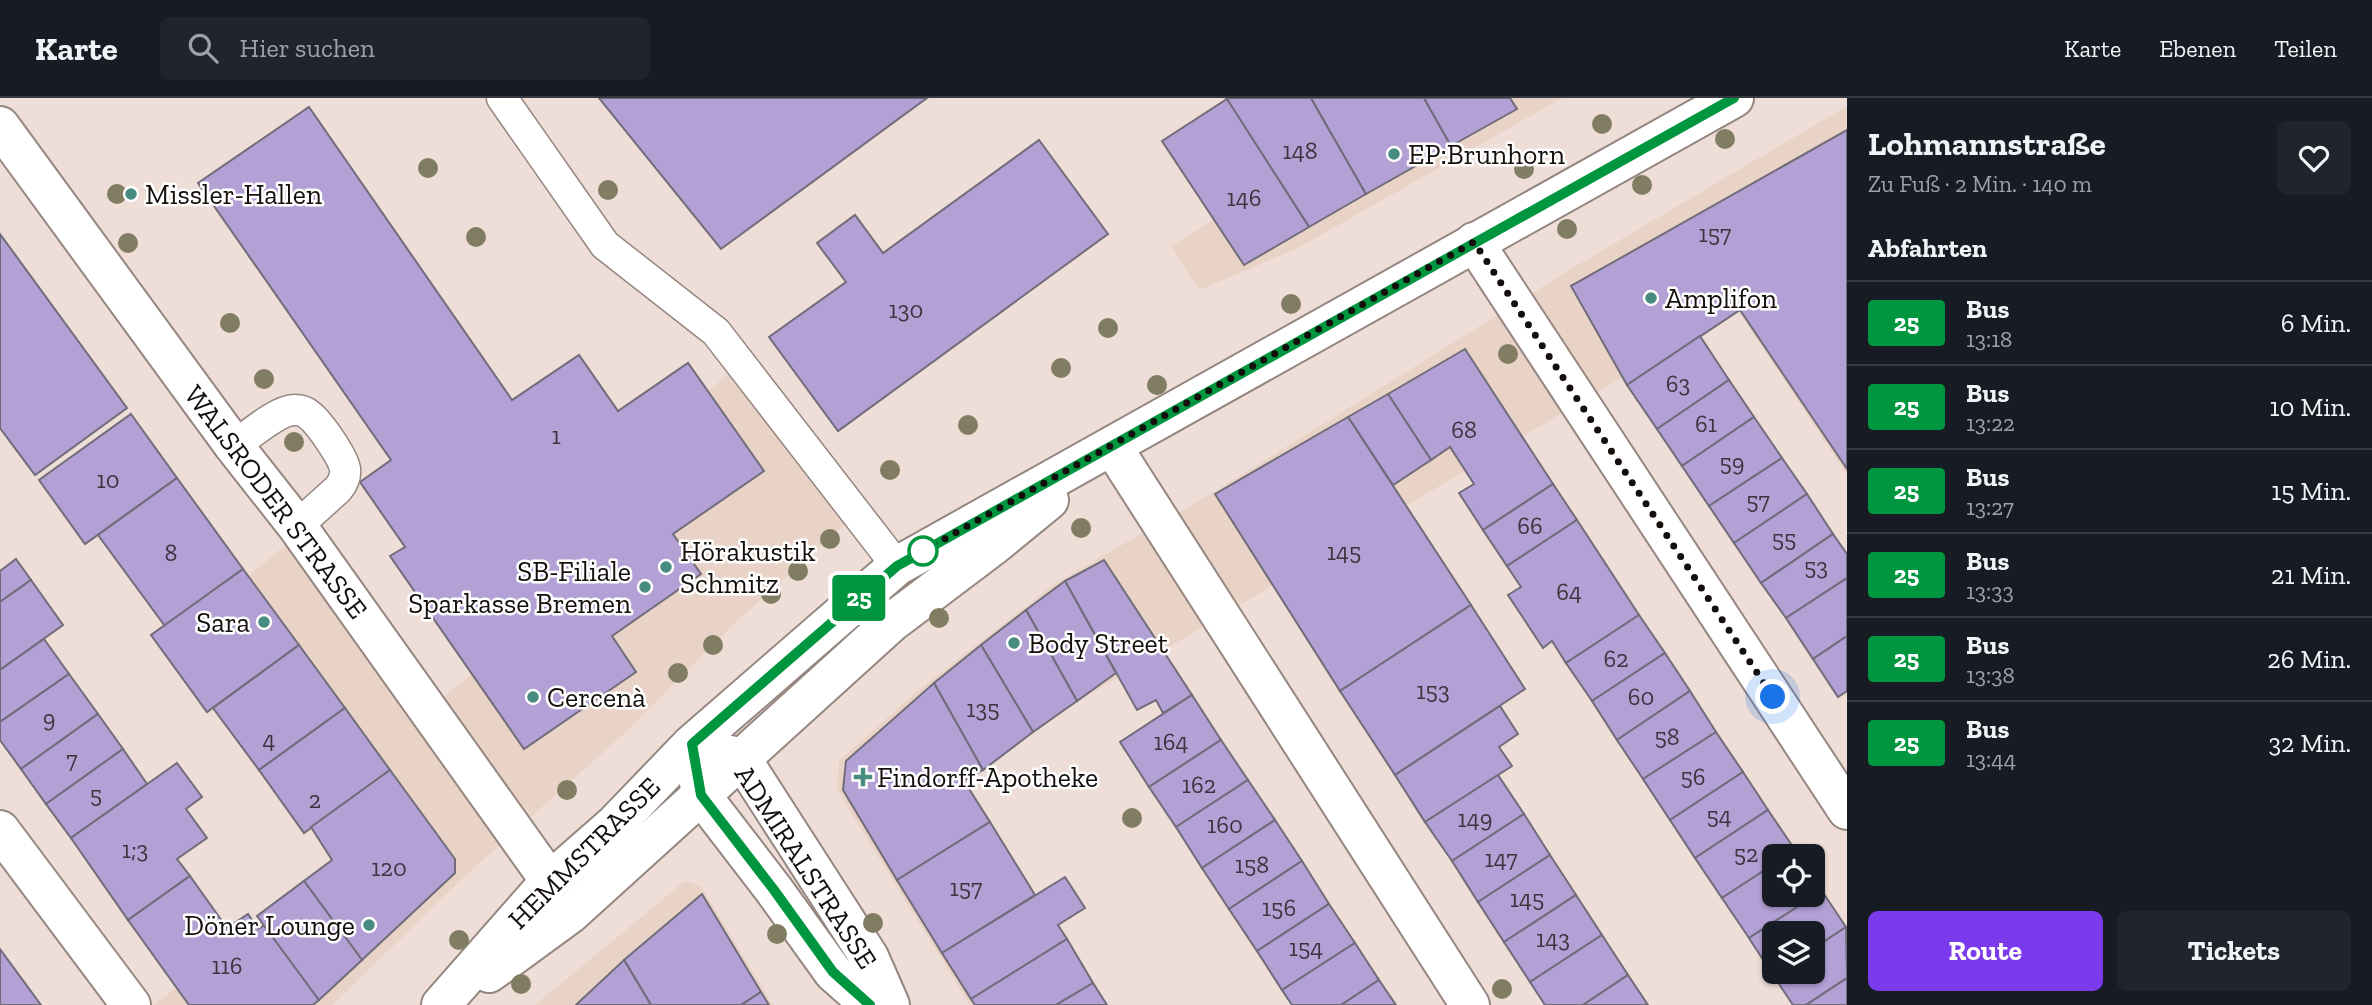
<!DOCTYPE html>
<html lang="de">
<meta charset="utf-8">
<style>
body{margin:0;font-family:"Zilla Slab",serif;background:#20242c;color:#f1f3f6;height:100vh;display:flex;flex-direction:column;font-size:26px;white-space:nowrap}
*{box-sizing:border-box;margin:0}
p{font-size:23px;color:#9ea1a6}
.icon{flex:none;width:38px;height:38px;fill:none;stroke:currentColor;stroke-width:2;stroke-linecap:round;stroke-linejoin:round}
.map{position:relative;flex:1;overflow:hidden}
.side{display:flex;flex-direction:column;background:#171b24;width:525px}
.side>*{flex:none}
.badge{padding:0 14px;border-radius:5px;font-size:24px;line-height:46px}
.controls{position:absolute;left:1762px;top:746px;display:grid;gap:14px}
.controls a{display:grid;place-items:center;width:63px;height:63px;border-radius:10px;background:#171b24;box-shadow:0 2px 5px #0004;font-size:35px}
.you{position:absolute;width:35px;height:35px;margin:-18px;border:5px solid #fff;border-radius:50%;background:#1a73e8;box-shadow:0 0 0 10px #1a73e833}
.map>.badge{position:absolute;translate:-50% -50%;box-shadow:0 0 0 4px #fff}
h2{padding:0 21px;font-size:26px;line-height:63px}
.round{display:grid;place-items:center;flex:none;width:74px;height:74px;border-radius:10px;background:#20242c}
.headline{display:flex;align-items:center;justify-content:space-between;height:119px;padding:0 21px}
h1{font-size:33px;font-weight:800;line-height:52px}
.primary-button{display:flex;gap:14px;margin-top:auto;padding:14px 21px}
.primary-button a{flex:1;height:80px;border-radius:10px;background:#7c3aed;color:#fff;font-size:28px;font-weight:800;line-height:80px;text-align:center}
.primary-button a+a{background:#20242c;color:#f1f3f6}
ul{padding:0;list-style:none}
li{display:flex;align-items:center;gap:21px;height:84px;padding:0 21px;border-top:2px solid #363941}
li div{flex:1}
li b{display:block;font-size:26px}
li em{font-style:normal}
li .badge{min-width:77px;font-weight:700;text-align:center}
header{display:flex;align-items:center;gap:42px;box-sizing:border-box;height:98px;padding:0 35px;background:#171b24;border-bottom:2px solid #363941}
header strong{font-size:33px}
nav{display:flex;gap:38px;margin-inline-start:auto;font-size:24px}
.search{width:490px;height:63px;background:#20242c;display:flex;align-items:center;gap:18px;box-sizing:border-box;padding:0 24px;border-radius:10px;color:#9ea1a6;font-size:26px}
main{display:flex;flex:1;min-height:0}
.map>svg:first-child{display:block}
</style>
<header>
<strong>Karte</strong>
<div class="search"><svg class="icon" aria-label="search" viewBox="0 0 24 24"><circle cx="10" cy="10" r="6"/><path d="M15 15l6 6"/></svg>Hier suchen</div>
<nav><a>Karte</a><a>Ebenen</a><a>Teilen</a></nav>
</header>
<main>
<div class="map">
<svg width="1847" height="907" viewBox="0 0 1847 907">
<rect width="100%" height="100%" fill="#eeded7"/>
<g fill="#e8d3c6">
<path d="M 1414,0 L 1562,0 L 1296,151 L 1199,192 L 1171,148 Z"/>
<path d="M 1847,8 L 1847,377 L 1737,211 L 954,677 L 1104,907 L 970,907 L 837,692 L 839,663 L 922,589 L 1056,485 L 1214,394 L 1566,174 Z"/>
<path d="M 750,260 L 864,409 L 736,524 L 628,632 L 465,778 L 332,907 L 154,907 L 351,756 L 190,527 L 295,439 L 429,611 L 516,539 L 609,370 Z"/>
<path d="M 685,783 L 701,788 L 773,907 L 535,907 Z"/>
</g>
<g fill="#b3a1d6" stroke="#706c79" stroke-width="2">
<path d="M 599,0 L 927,0 L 721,151 Z"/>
<path d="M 1226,0 L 1311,0 L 1366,96 L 1309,129 Z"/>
<path d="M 1311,0 L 1424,0 L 1451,48 L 1366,96 Z"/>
<path d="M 1424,0 L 1510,0 L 1517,11 L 1451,48 Z"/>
<path d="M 1227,1 L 1309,129 L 1244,167 L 1162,43 Z"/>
<path d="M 309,9 L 512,302 L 579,257 L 618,313 L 688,265 L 764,373 L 673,436 L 701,476 L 612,538 L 636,574 L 524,651 L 390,458 L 405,449 L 360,384 L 391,362 L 198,85 Z"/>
<path d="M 1847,32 L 1847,371 L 1740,212 L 1627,287 L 1571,188 Z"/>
<path d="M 1039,42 L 1108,136 L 838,333 L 769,239 L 846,184 L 817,145 L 855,117 L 883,155 Z"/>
<path d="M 0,136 L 127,310 L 35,377 L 0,330 Z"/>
<path d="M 1700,238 L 1729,282 L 1657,331 L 1627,287 Z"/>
<path d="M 1465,251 L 1553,386 L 1483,432 L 1459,395 L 1474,386 L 1450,349 L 1431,362 L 1388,296 Z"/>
<path d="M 1729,282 L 1754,319 L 1682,368 L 1657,331 Z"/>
<path d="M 1388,296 L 1431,362 L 1393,387 L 1348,319 Z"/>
<path d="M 131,316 L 177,380 L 85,446 L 39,382 Z"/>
<path d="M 1348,319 L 1471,507 L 1340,593 L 1215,396 Z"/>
<path d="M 1754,319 L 1782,360 L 1709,408 L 1682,368 Z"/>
<path d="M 1782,360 L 1807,396 L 1734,445 L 1709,408 Z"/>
<path d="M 177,380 L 243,471 L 165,528 L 98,437 Z"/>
<path d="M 1553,386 L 1577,422 L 1507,468 L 1483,432 Z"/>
<path d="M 1807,396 L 1833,436 L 1761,485 L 1734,445 Z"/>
<path d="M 1577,422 L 1639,517 L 1566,565 L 1552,543 L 1543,550 L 1508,497 L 1521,489 L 1507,468 Z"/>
<path d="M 1833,436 L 1847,456 L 1847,480 L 1786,520 L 1761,485 Z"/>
<path d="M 16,461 L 31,482 L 0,504 L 0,473 Z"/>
<path d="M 1104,462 L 1192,597 L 1163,615 L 1156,602 L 1137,612 L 1065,483 Z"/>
<path d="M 243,471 L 299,547 L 207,614 L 151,537 Z"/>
<path d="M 1847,480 L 1847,538 L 1813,561 L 1786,520 Z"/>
<path d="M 31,482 L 63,527 L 0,572 L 0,504 Z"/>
<path d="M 1065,483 L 1116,575 L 1077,603 L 1026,512 Z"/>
<path d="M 1471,507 L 1525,591 L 1395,677 L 1340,593 Z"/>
<path d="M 1026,512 L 1077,603 L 1033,634 L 981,547 Z"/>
<path d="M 1639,517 L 1665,555 L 1592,603 L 1566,565 Z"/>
<path d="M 1847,538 L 1847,593 L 1838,599 L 1813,561 Z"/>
<path d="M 44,541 L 69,576 L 0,624 L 0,572 Z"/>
<path d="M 299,547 L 345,610 L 259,672 L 213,610 Z"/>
<path d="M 981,547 L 1033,634 L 983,672 L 934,585 Z"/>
<path d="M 1665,555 L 1690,593 L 1617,642 L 1592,603 Z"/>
<path d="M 69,576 L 98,616 L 21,671 L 0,642 L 0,624 Z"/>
<path d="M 934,585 L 983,672 L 964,683 L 990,724 L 897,782 L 843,692 L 846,663 Z"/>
<path d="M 1690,593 L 1716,634 L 1643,681 L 1617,642 Z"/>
<path d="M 1192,597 L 1221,642 L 1149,689 L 1120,644 Z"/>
<path d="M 1500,608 L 1518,636 L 1499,649 L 1512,668 L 1425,724 L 1395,677 Z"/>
<path d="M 345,610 L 390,672 L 304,735 L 259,672 Z"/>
<path d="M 98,616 L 123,651 L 46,706 L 21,671 Z"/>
<path d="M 1716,634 L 1743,674 L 1670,722 L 1643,681 Z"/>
<path d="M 1221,642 L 1248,682 L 1176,729 L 1149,689 Z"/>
<path d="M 123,651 L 147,686 L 71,740 L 46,706 Z"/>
<path d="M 177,665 L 202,699 L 186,711 L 207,740 L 177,761 L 190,778 L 128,822 L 71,740 Z"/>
<path d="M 390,672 L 455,761 L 455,775 L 362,862 L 304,783 L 332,762 L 311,729 Z"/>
<path d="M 1743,674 L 1768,712 L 1695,760 L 1670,722 Z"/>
<path d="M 1498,677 L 1524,716 L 1452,763 L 1425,724 Z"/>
<path d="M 1248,682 L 1275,722 L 1202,770 L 1176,729 Z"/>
<path d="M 1768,712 L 1795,752 L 1787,758 L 1774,758 L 1774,766 L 1722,800 L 1695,760 Z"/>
<path d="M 1524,716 L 1550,757 L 1478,804 L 1452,763 Z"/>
<path d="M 1275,722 L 1302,763 L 1229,811 L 1202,770 Z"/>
<path d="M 990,724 L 1035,797 L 942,855 L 897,782 Z"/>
<path d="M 1550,757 L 1576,797 L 1504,844 L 1478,804 Z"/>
<path d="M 1302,763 L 1329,806 L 1257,853 L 1229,811 Z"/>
<path d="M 1774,766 L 1774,796 L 1813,796 L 1813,780 L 1822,793 L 1749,840 L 1722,800 Z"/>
<path d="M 190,778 L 227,830 L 248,816 L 258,831 L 265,827 L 319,902 L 313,907 L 189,907 L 128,822 Z"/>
<path d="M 1065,779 L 1085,810 L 1058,827 L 1067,841 L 971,901 L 942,855 Z"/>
<path d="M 304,783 L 362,862 L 319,902 L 257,818 Z"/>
<path d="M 1822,793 L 1846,829 L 1813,851 L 1813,835 L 1774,835 L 1774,873 L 1779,873 L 1773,877 L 1749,840 Z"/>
<path d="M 702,796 L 761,894 L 741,907 L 651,907 L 624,862 Z"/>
<path d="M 1576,797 L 1602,837 L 1530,884 L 1504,844 Z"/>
<path d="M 1329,806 L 1355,845 L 1282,892 L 1257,853 Z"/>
<path d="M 1846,829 L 1847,880 L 1806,907 L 1793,907 L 1773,877 L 1779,873 L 1813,873 L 1813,851 Z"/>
<path d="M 1602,837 L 1628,877 L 1583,907 L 1545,907 L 1530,884 Z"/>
<path d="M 1067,841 L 1093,885 L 1056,907 L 975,907 L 971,901 Z"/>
<path d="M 1355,845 L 1379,882 L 1341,907 L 1292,907 L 1282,892 Z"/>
<path d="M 0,851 L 41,907 L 0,907 Z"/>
<path d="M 624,862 L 651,907 L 576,907 L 578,905 Z"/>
<path d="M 1628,877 L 1648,907 L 1583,907 Z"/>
<path d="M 1847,880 L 1847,907 L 1806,907 Z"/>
<path d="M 1379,882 L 1396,907 L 1341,907 Z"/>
<path d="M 1093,885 L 1107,907 L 1056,907 Z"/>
<path d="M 761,894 L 769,907 L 741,907 Z"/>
</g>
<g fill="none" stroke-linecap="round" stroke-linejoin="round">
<defs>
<g id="service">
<path d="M 502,0 L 605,147 L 716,234 L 897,468"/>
<path d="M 234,348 C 247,339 278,312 294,312 C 299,312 305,313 309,317 C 319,324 343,359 345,371 C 346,379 343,385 338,391 L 297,428"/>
</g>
<g id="minor">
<path d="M 0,28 L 234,348 L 297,428 L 550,783"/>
<path d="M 1474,144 L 1847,712"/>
<path d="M 1112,348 L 1470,907"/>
<path d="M 0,732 L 131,907"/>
</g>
<g id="tertiary">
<path d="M 718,654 L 741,660 L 869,859 L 890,907"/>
<path d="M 697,673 L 701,697 L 774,792 L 833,874 L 870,907"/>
<path d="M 489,875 L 570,816 L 892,524 L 994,447 L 1049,402"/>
<path d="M 441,907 L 550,783 L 615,726 L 692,646 L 897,468 L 1734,0"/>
</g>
</defs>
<use href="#service" stroke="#958680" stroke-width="33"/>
<use href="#minor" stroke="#958680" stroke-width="42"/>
<use href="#tertiary" stroke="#958680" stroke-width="42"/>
<use href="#service" stroke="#fff" stroke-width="30"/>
<use href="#minor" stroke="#fff" stroke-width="38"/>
<use href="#tertiary" stroke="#fff" stroke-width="38"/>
</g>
<g fill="#807d62">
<circle cx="1602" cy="26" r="10"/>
<circle cx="1725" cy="41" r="10"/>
<circle cx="428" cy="70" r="10"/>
<circle cx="1524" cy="71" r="10"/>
<circle cx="1642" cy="87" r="10"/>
<circle cx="608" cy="92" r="10"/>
<circle cx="117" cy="96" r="10"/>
<circle cx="1567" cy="131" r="10"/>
<circle cx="476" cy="139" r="10"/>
<circle cx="128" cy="145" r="10"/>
<circle cx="1291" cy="206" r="10"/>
<circle cx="230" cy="225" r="10"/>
<circle cx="1108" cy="230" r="10"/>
<circle cx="1508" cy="256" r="10"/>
<circle cx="1061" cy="270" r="10"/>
<circle cx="264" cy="281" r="10"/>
<circle cx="1157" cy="287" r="10"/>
<circle cx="968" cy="327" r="10"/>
<circle cx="294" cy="344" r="10"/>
<circle cx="890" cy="372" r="10"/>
<circle cx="1081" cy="430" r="10"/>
<circle cx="830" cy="441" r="10"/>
<circle cx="798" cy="473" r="10"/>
<circle cx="771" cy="496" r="10"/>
<circle cx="939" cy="520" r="10"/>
<circle cx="713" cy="547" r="10"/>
<circle cx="678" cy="575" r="10"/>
<circle cx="567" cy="692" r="10"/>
<circle cx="1132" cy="720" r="10"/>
<circle cx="873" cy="825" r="10"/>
<circle cx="777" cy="836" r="10"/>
<circle cx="459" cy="842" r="10"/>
<circle cx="521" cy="886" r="10"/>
<circle cx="1502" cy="891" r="10"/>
</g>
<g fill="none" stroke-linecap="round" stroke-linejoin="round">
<defs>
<path id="line" d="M 870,907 L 833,874 L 774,792 L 701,697 L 692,646 L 897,468 L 1734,0"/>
</defs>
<use href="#line" stroke="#fff" stroke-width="16"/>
<use href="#line" stroke="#009640" stroke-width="10"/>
<path stroke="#140f0c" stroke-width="7" stroke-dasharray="0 12.6" d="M 923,453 L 1474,144 L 1773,599"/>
</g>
<g fill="#488c81" stroke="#fff" stroke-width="2.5">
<circle cx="1394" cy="56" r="7"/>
<circle cx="131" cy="96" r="7"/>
<circle cx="1651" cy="200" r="7"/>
<circle cx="666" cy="469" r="7"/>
<circle cx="645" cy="489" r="7"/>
<circle cx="264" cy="524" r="7"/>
<circle cx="1014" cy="545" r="7"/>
<circle cx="533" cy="599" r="7"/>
<path d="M859.5 668.5h7v7h7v7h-7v7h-7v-7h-7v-7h7z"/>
<circle cx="369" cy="827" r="7"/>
</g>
<circle fill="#fff" stroke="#009640" stroke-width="3.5" cx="923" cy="453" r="14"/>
<g text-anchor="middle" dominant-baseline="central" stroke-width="5" stroke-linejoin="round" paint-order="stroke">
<g font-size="24" fill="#3c343e">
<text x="1300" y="52">148</text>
<text x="1244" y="99">146</text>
<text x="1715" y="135">157</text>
<text x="906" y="211">130</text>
<text x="1678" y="285">63</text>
<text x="1706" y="325">61</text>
<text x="1464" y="331">68</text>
<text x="556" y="337">1</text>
<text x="1732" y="364">59</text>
<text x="108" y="381">10</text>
<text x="1758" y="402">57</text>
<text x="1530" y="427">66</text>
<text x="1784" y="440">55</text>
<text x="1344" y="453">145</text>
<text x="171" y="454">8</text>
<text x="1816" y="468">53</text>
<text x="1569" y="493">64</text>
<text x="1616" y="560">62</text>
<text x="1433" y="592">153</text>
<text x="1641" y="598">60</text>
<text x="983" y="610">135</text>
<text x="49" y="620">9</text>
<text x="1667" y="638">58</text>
<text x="269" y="641">4</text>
<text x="1171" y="643">164</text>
<text x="72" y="661">7</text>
<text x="1693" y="678">56</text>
<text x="1199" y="686">162</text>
<text x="96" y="696">5</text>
<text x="315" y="701">2</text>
<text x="1719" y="717">54</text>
<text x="1475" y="720">149</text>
<text x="1225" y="726">160</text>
<text x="135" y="751">1;3</text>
<text x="1746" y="755">52</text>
<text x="1501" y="760">147</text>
<text x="1252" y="766">158</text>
<text x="389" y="769">120</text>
<text x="966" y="789">157</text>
<text x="1527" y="800">145</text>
<text x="1279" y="809">156</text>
<text x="1553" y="840">143</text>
<text x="1306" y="849">154</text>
<text x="227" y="867">116</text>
</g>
<g font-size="28" fill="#140f0c" stroke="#fff" text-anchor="start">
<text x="1408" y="56">EP:Brunhorn</text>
<text x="145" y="96">Missler-Hallen</text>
<text x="1665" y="200">Amplifon</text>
<text x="680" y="453">Hörakustik<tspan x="680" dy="32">Schmitz</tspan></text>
<text x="631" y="473" text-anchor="end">SB-Filiale<tspan x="631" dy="32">Sparkasse Bremen</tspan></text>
<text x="250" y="524" text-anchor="end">Sara</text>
<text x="1028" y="545">Body Street</text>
<text x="547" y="599">Cercenà</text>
<text x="877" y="679">Findorff-Apotheke</text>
<text x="355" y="827" text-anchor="end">Döner Lounge</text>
</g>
<g font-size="28" fill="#140f0c" stroke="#fff">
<text transform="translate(276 404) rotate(53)">WALSRODER STRASSE</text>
<text transform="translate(584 755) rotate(-45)">HEMMSTRASSE</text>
<text transform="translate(806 769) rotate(57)">ADMIRALSTRASSE</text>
</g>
</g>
</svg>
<div class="controls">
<a><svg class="icon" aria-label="locate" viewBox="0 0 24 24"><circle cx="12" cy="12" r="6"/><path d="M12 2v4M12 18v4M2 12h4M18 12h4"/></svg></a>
<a><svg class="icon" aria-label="layers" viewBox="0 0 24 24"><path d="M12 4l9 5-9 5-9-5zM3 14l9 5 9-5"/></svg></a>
</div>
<div class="you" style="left:1773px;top:599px"></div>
<b class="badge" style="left:859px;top:500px;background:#009640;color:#fff">25</b>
</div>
<section class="side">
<div class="headline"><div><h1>Lohmannstraße</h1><p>Zu Fuß · 2 Min. · 140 m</p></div><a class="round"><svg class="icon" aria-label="heart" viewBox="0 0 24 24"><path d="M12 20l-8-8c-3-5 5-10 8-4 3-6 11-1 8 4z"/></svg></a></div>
<h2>Abfahrten</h2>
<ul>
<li><span class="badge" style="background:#009640;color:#fff">25</span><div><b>Bus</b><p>13:18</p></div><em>6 Min.</em></li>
<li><span class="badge" style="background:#009640;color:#fff">25</span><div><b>Bus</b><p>13:22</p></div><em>10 Min.</em></li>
<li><span class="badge" style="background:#009640;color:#fff">25</span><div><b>Bus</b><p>13:27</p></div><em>15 Min.</em></li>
<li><span class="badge" style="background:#009640;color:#fff">25</span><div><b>Bus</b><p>13:33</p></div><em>21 Min.</em></li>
<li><span class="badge" style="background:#009640;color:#fff">25</span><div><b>Bus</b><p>13:38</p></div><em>26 Min.</em></li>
<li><span class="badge" style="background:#009640;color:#fff">25</span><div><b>Bus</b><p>13:44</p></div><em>32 Min.</em></li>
</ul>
<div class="primary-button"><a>Route</a><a>Tickets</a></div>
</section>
</main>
